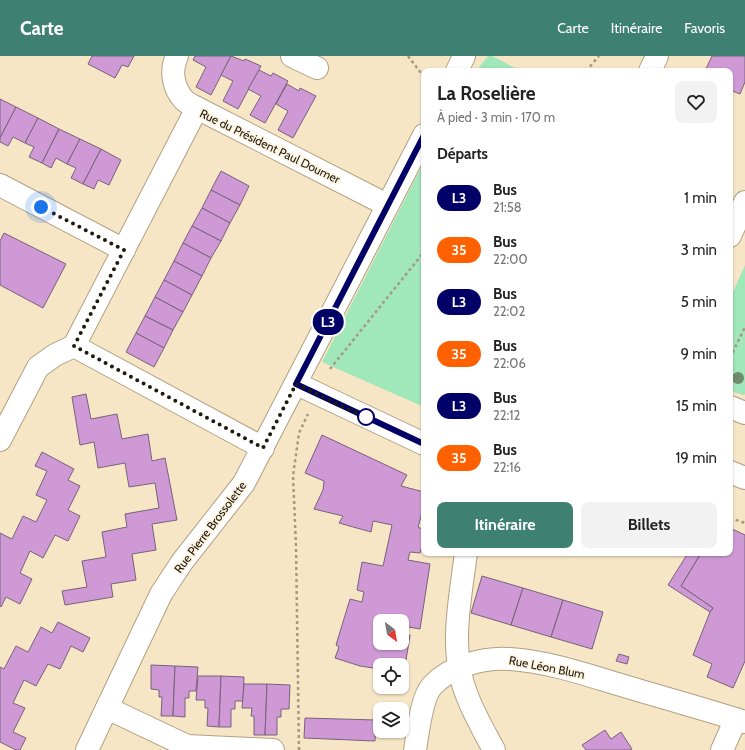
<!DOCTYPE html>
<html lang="fr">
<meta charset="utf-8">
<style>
body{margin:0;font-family:Cabin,sans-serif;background:#f2f2f2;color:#222;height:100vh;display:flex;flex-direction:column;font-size:15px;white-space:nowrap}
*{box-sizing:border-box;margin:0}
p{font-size:13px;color:#767676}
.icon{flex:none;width:22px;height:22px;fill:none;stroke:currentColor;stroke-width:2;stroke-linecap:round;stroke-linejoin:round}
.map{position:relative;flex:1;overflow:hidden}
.sheet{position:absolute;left:421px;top:12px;width:312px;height:488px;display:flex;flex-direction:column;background:#fff;border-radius:8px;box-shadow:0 1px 3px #0004}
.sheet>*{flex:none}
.badge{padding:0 8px;border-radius:13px;font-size:14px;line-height:26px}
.needle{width:26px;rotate:149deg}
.buttons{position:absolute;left:373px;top:558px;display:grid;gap:8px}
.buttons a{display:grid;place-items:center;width:36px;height:36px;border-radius:8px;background:#fff;box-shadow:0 1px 3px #0004;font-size:20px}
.you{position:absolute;width:20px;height:20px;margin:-10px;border:3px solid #fff;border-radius:50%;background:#1a73e8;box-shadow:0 0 0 6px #1a73e833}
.map>.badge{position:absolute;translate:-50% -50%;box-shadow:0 0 0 2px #fff}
h2{padding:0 16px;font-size:15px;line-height:36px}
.round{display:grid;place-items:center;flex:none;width:42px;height:42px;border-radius:8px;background:#f2f2f2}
.head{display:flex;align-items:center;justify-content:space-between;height:68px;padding:0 16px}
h1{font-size:19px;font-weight:700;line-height:30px}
.action{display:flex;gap:8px;margin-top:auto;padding:8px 16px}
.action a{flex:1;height:46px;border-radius:8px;background:#3e8173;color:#fff;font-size:16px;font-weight:700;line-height:46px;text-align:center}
.action a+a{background:#f2f2f2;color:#222}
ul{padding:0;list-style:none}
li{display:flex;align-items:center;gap:12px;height:52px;padding:0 16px}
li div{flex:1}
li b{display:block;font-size:15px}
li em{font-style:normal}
li .badge{min-width:44px;font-weight:700;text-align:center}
header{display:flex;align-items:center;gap:24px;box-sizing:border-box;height:56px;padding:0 20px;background:#3e8173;color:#fff}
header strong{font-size:19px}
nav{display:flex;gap:22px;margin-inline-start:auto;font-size:14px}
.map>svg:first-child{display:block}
</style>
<header>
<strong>Carte</strong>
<nav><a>Carte</a><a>Itinéraire</a><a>Favoris</a></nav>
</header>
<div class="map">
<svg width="745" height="694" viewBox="0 0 745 694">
<rect width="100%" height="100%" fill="#f7e6c6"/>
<g fill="#a0e7ba">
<path d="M 488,0 L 492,0 L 521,15 L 476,15 Z"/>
<path d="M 424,106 L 424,351 L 322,306 Z"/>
<path d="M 745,209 L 745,338 L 744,339 L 730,335 L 730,243 Z"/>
</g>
<g fill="#ce99d5" stroke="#77627a">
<path d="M 92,0 L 134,0 L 128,11 L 122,9 L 115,22 L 88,8 Z"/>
<path d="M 195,0 L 231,0 L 211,39 L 196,31 L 206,11 L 193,4 Z"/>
<path d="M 231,0 L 244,5 L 245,3 L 261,10 L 238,53 L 223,45 L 233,25 L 221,19 Z"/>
<path d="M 712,0 L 745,0 L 745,26 L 740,38 L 730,34 L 730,15 L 705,15 Z"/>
<path d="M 259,14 L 271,20 L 273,17 L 288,25 L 265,67 L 250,59 L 261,40 L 248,33 Z"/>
<path d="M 287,28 L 299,35 L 300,32 L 316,40 L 293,82 L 278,74 L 288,55 L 276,48 Z"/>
<path d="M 0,43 L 16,51 L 0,82 Z"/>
<path d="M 16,51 L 38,62 L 25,87 L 13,81 L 8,90 L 0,86 L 0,82 Z"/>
<path d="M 38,62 L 59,73 L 42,107 L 29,101 L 34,91 L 25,87 Z"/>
<path d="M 59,73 L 80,83 L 67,108 L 56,102 L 51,112 L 42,107 Z"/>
<path d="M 80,83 L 101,93 L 83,128 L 71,122 L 76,112 L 67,108 Z"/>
<path d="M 101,93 L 121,104 L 109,129 L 98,124 L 94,133 L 83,128 Z"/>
<path d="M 221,115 L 249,130 L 240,149 L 211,134 Z"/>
<path d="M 211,134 L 240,149 L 230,167 L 202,152 Z"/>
<path d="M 202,152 L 230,167 L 221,185 L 192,170 Z"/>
<path d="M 192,170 L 221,185 L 211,202 L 183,187 Z"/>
<path d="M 4,177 L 66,208 L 43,252 L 0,229 L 0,185 Z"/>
<path d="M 183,187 L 211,202 L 202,220 L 174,205 Z"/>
<path d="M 174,205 L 202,220 L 192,239 L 164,224 Z"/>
<path d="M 164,224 L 192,239 L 183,256 L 155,241 Z"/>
<path d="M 155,241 L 183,256 L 173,274 L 145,260 Z"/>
<path d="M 145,260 L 173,274 L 164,292 L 136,277 Z"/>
<path d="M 136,277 L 164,292 L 154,311 L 126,296 Z"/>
<path d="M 86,338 L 91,363 L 117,358 L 122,383 L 148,378 L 152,405 L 165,402 L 177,464 L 152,468 L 156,494 L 132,498 L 136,524 L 111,528 L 113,541 L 65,549 L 62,535 L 87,531 L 82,505 L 106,501 L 102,476 L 127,471 L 125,458 L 159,452 L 155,427 L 129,431 L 125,407 L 98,412 L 94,386 L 80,389 L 72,341 Z"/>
<path d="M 322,379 L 407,419 L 401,430 L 424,436 L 424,450 L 418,471 L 424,474 L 424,484 L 420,497 L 410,496 L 408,504 L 430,508 L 420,573 L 402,570 L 402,565 L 380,565 L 380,587 L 402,587 L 402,578 L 410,579 L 404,617 L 402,616 L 402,609 L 380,609 L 380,613 L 360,610 L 335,602 L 339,591 L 336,589 L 350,543 L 362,546 L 364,536 L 357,534 L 362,506 L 383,510 L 392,469 L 373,465 L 371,476 L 339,467 L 343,460 L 314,453 L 323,434 L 324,425 L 305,417 Z"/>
<path d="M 42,396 L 74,413 L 68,424 L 80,430 L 68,454 L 80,460 L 68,485 L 55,479 L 43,502 L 30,495 L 20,517 L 32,523 L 20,548 L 6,541 L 1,551 L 0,550 L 0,477 L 12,483 L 23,460 L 36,466 L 47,444 L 36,439 L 47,415 L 35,410 Z"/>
<path d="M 730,472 L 745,479 L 745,605 L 733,632 L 707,621 L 712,608 L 693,599 L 710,556 L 713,552 L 681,530 L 701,497 L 730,497 Z"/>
<path d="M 688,497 L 701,497 L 681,530 L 713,552 L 710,556 L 668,529 Z"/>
<path d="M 482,520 L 523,532 L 511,569 L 471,557 Z"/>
<path d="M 523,532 L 563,544 L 551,581 L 511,569 Z"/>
<path d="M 563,544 L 603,556 L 592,593 L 551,581 Z"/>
<path d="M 58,566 L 90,582 L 83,596 L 71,590 L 60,613 L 48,608 L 36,630 L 24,624 L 13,647 L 25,652 L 13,676 L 26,682 L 20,694 L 16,694 L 0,686 L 0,611 L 4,613 L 16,590 L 28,596 L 41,571 L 52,577 Z"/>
<path d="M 619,598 L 629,601 L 627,608 L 616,605 Z"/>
<path d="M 151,609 L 175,610 L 173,660 L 161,660 L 162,641 L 159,641 L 159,634 L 151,633 Z"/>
<path d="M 175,610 L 198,611 L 196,635 L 189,635 L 189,642 L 185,642 L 185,661 L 173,660 Z"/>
<path d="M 198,620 L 221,620 L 219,671 L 207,670 L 208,652 L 205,652 L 205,644 L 196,644 Z"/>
<path d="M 221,620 L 244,621 L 243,645 L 235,645 L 235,653 L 231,653 L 231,671 L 219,671 Z"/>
<path d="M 244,628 L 267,628 L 265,679 L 254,679 L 254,660 L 251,660 L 252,652 L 242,652 Z"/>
<path d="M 267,628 L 290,629 L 289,653 L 281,653 L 281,661 L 277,661 L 277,679 L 265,679 Z"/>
<path d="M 305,662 L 376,664 L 375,685 L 304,682 Z"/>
<path d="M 605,674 L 611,683 L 621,676 L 632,693 L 630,694 L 586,694 L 582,689 Z"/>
</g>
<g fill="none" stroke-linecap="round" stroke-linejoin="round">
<defs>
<g id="minor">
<path d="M 177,0 C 170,14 173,32 184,44 C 187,47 193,50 197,52"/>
<path d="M 292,0 L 317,12"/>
<path d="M 457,15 L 464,0"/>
<path d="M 650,15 L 657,0"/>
<path d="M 0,129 L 124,194"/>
<path d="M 730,180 L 745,146"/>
<path d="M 74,290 L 263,392"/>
<path d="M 297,328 L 424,388"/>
<path d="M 730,351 L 745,357"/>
<path d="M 0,384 L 38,311 L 55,299 L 74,290 L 197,52 L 387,149"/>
<path d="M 730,416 L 745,422"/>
<path d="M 466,497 C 460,545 448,596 468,642 C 475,660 485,677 494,694"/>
<path d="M 107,652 L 187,690 L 273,694"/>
<path d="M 87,694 L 161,538 L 182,506 L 244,427 L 424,79"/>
<path d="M 415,694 C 418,677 421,642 432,630 C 450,610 484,601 510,603 C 544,605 581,617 614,627 C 657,640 701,652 745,666"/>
<path d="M 722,694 L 736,663"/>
</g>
</defs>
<use href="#minor" stroke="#b1a183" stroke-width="24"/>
<g stroke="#a69981" stroke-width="2.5" stroke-dasharray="3 3" stroke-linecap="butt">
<path d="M 408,0 L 424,21"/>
<path d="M 586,15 L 599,0"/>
<path d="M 730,302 L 745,271"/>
<path d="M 330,313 L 424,196"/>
<path d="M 730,462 L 745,467"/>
<path d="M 299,694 L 296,490 L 293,420 L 299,377 L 308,358"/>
</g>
<use href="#minor" stroke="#fff" stroke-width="22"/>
</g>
<circle fill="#708b6d" cx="738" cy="322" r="6"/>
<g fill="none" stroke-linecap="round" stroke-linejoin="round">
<defs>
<path id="line" d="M 424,79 L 296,328 L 424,388"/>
</defs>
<use href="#line" stroke="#fff" stroke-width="9"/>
<use href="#line" stroke="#006" stroke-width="6"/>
<path stroke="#201a0e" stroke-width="4" stroke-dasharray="0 7.2" d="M 41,151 L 124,194 L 74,290 L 263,392 L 296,328 L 371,364 L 366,361"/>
</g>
<circle fill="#fff" stroke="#006" stroke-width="2" cx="366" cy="361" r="8"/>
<g text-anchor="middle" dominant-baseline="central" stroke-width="3.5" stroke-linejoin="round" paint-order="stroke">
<g font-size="12" fill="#201a0e" stroke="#fef4e1">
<text transform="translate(270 90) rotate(26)">Rue du Président Paul Doumer</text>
<text transform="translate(210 471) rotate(-53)">Rue Pierre Brossolette</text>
<text transform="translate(547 611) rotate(11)">Rue Léon Blum</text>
</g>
</g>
</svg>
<div class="buttons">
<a><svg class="needle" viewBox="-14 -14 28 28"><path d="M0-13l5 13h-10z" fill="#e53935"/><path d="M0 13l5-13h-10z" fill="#767676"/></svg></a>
<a><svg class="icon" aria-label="locate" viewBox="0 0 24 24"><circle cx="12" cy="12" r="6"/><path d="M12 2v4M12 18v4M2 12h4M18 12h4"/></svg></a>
<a><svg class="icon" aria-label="layers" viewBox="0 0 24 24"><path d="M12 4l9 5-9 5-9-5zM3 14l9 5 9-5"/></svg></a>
</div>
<div class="you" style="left:41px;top:151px"></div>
<b class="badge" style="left:328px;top:266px;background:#006;color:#fff">L3</b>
<section class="sheet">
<div class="head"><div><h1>La Roselière</h1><p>À pied · 3 min · 170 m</p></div><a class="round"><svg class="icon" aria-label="heart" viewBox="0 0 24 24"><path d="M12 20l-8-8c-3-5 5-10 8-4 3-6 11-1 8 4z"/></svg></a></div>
<h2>Départs</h2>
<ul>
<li><span class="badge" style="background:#006;color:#fff">L3</span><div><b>Bus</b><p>21:58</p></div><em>1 min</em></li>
<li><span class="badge" style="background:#ff6000;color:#fff">35</span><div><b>Bus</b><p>22:00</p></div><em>3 min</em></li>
<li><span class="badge" style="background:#006;color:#fff">L3</span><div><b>Bus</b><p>22:02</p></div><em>5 min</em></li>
<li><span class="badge" style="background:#ff6000;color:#fff">35</span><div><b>Bus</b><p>22:06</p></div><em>9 min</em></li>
<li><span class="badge" style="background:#006;color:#fff">L3</span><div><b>Bus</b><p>22:12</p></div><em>15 min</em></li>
<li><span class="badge" style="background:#ff6000;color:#fff">35</span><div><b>Bus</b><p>22:16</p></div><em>19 min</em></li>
</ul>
<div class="action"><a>Itinéraire</a><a>Billets</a></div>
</section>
</div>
